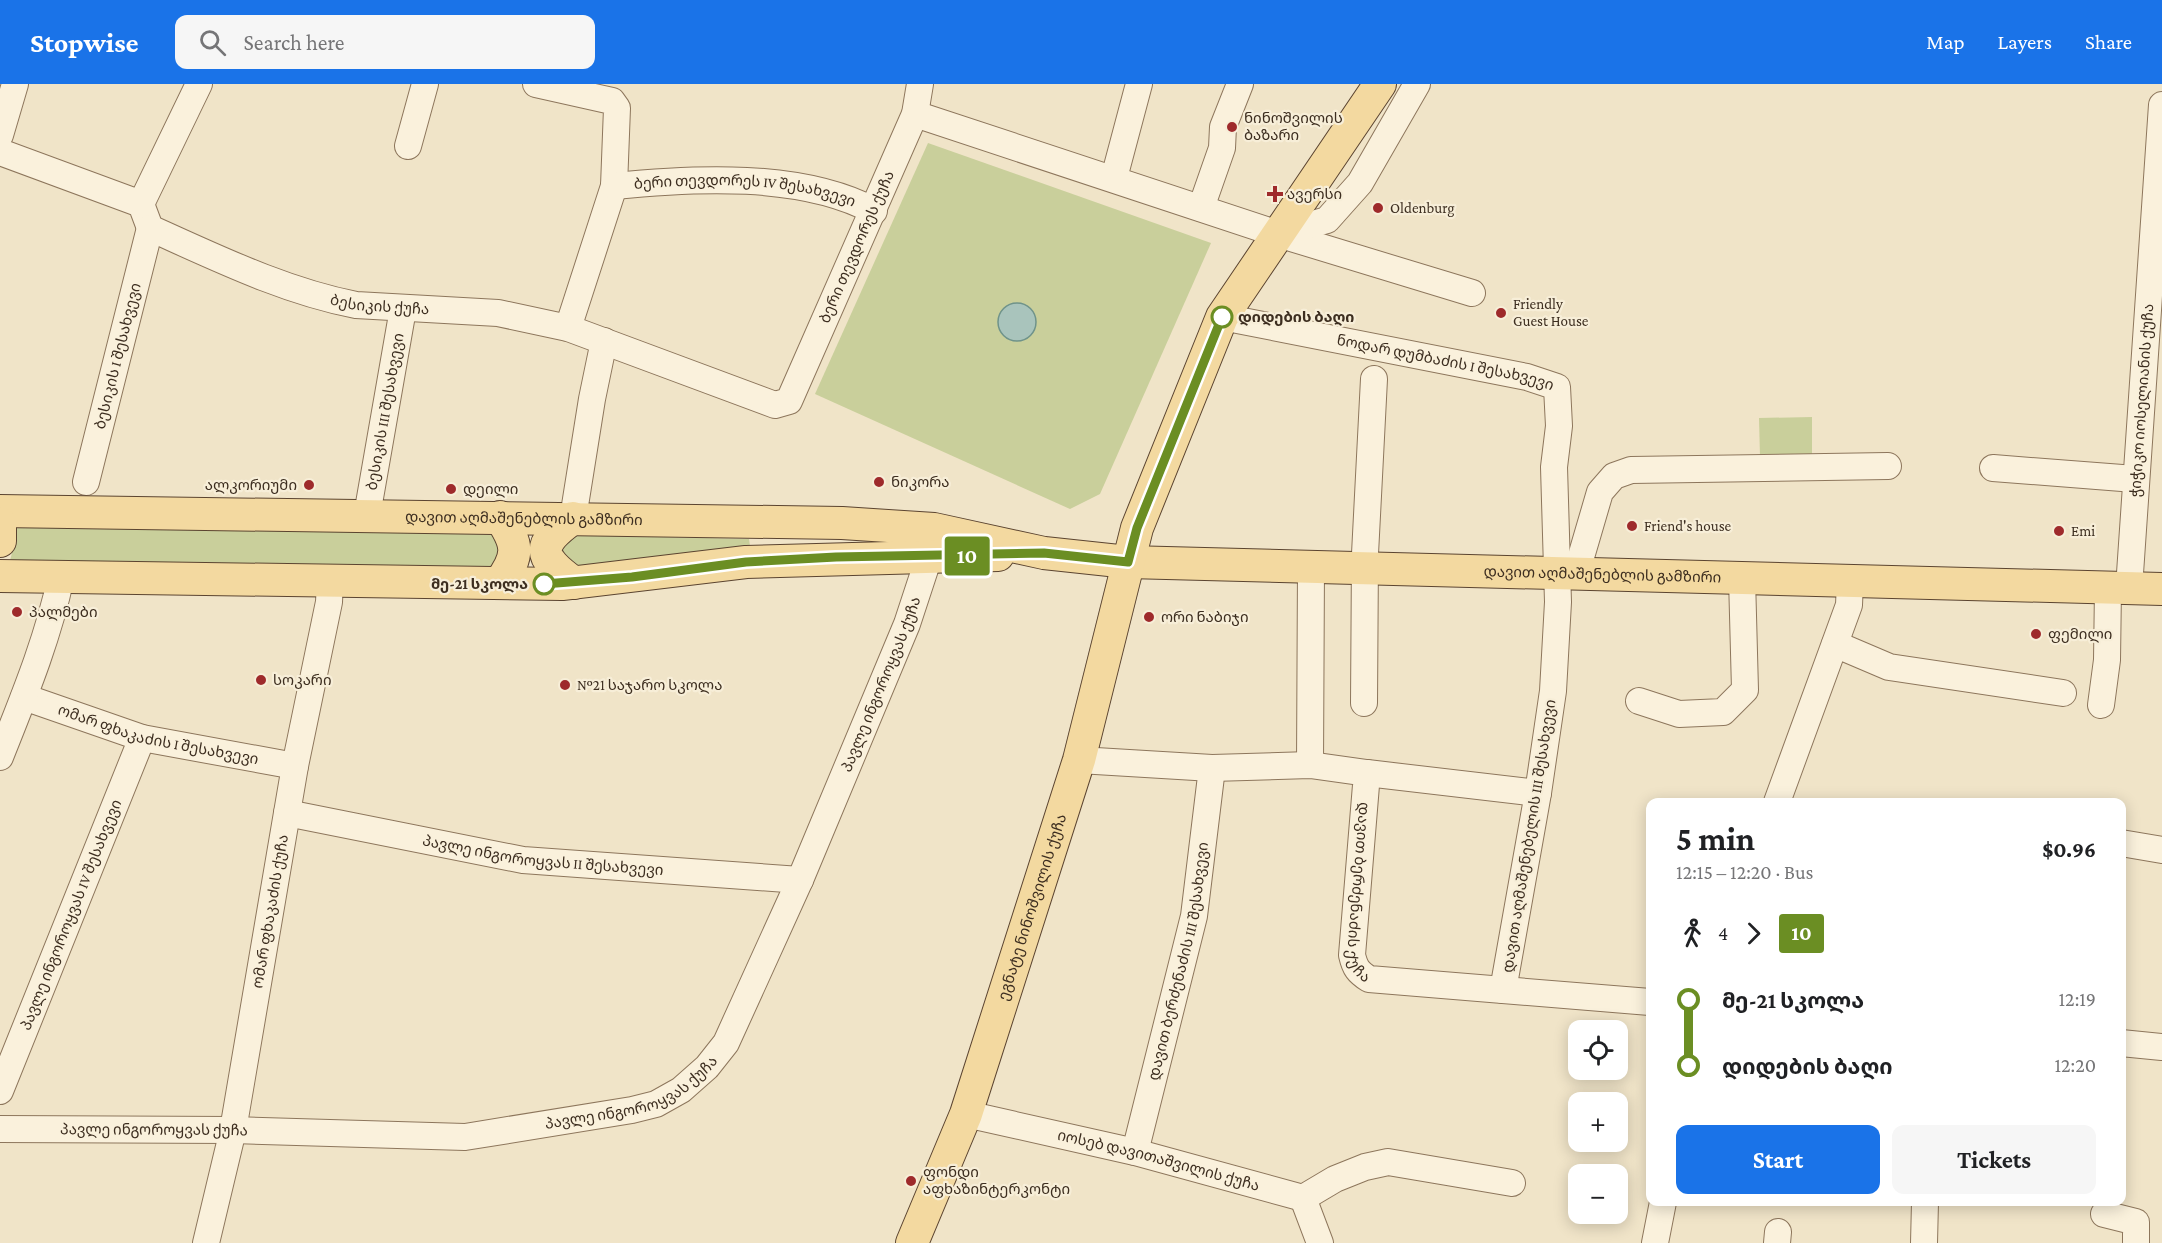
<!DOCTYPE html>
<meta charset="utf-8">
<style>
body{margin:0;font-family:"Crimson Pro","Noto Sans Georgian",serif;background:#f6f6f6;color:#202124;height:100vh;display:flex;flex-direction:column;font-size:22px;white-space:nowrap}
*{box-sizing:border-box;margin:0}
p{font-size:20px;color:#757577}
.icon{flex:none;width:33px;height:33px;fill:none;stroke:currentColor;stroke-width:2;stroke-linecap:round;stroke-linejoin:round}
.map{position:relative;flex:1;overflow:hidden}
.side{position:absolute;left:1646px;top:714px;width:480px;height:408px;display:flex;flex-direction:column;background:#fff;border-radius:12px;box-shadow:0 3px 15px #0003}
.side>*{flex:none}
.badge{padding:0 12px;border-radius:4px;font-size:21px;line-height:39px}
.buttons{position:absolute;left:1568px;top:936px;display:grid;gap:12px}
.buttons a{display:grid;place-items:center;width:60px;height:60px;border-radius:12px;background:#fff;box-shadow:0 3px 15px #0003;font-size:30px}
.map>.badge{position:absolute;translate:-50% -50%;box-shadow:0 0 0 3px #fff}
.legs{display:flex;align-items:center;gap:9px;height:66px;padding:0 30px;font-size:20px}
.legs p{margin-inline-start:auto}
.summary{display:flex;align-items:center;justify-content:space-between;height:102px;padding:0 30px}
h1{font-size:33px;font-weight:700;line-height:45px}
.button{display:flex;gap:12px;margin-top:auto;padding:12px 30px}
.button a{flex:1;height:69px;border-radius:12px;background:#1a73e8;color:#fff;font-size:24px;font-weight:700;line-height:69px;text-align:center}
.button a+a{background:#f6f6f6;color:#202124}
ul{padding:0 30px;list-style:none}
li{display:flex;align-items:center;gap:21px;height:66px;font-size:22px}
li i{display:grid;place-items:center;width:9px;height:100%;margin:0 8px;background:currentColor}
li i::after{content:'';width:15px;height:15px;margin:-8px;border:4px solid;border-radius:50%;background:#fff}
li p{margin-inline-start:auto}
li:first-child i{background:linear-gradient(#0000 50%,currentColor 0)}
li:last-child i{background:linear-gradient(currentColor 50%,#0000 0)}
header{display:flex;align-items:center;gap:36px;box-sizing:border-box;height:84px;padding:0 30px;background:#1a73e8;color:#fff}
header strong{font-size:28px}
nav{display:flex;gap:33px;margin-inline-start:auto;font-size:21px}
.search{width:420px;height:54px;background:#f6f6f6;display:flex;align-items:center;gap:15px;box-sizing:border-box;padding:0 21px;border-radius:12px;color:#757577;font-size:22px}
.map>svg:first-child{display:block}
</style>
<header>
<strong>Stopwise</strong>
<div class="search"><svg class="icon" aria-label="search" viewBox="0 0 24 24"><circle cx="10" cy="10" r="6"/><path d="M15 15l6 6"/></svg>Search here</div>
<nav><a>Map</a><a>Layers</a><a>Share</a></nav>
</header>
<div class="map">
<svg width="2162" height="1159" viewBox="0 0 2162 1159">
<rect width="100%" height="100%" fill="#f0e4c8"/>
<g fill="#c9cf9b">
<path d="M 928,59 L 1211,159 L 1100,410 L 1070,425 L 815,310 Z"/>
<path d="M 1812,333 L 1812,372 L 1760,373 L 1759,334 Z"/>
<path d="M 12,441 L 495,450 L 506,459 L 491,485 L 10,477 L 14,460 Z"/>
<path d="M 581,451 L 749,455 L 750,462 L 567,483 L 563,477 L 561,462 L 571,452 Z"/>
</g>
<circle fill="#a9c4bc" stroke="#6f938a" stroke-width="1.5" cx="1017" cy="238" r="19"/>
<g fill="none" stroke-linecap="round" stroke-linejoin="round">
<defs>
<g id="minor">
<path d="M 536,0 L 612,17 L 617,24 L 614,102 L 568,244"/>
<path d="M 915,30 L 1278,150 L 1472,209"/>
<path d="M 0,51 L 15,0"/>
<path d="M 408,62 L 425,0"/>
<path id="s1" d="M 0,68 L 141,120 L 150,144 C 217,174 284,207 356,221 L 498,229 L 568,244 L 775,321 L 789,317 L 915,30 L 920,0"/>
<path d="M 1114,94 L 1139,0"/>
<path id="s2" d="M 614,102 C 693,94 802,88 874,127"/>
<path d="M 141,120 L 199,0"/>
<path d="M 1201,124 L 1222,64 L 1223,43 L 1240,0"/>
<path d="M 1278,150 L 1327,136 L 1360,99 L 1417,0"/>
<path id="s3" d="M 1222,233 L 1527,293 L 1557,303 L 1559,342 L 1554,383 L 1558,518 L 1553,607 L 1538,709 L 1503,906"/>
<path d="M 1993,384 L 2135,395"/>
<path id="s4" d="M 86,398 L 150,144"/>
<path id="s5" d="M 367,431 L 403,225"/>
<path d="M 573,434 L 592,315 L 604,257"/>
<path d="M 1576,490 L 1600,408 L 1614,392 L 1631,386 L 1888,382"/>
<path id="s6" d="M 2129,504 L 2162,21"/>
<path d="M 1835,560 L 1889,583 L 2063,609"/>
<path id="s7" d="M 24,613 L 142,654 L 295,682"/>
<path d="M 1639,617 L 1679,630 L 1723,628 L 1745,606 L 1742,494"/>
<path d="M 1364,619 L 1365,470 L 1374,295"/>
<path d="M 2101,621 L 2107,576 L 2108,504"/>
<path d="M 0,673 C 23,615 48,555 61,493"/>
<path id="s8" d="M 1079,676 L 1212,684 L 1310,681 L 1367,689 L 1352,871 C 1355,884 1358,888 1369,895 L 1650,918"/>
<path d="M 1310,681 L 1311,483"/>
<path d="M 1367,689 L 1538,709"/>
<path d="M 1777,718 L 1849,521 L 1850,497"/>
<path id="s9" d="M 287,729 L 523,776 L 800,796"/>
<path d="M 2121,759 L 2162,766"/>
<path d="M 2121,959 L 2162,963"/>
<path id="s10" d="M 0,1007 L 142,654"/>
<path id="s11" d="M 966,1030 L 1135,1068 L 1303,1114"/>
<path id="s12" d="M 0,1045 L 233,1046 L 465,1053 L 632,1026 L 656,1020 L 681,1006 L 707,983 L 726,959 L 800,796 L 907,540 L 929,473"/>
<path id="s13" d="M 1135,1068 L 1194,832 L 1212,684"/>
<path d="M 1303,1114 L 1335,1095 L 1365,1083 L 1388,1078 L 1512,1099"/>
<path d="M 1303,1114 L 1320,1159"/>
<path d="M 2104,1130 L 2136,1138 L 2136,1159"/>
<path id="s14" d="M 206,1159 L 233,1046 L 295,682 L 329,518 L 330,496"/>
<path d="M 1655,1159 L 1663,1118"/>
<path d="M 1777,1159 L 1778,1148"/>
<path d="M 1924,1159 L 1925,1118"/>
</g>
<g id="major">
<path id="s15" d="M 0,427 L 842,439 L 934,445 L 1044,469 L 1128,478 L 2162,505"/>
<path d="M 573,434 C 536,461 537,472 574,499"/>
<path d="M 0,439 L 0,457"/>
<path d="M 0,492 L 562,500 L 746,478 L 998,471"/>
<path d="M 500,498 C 520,471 518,460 500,433"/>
<path id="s16" d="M 912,1159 L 966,1030 L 1079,676 L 1137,444 L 1222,233 L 1380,0"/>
</g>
</defs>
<use href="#minor" stroke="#8d765c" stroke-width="28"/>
<use href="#major" stroke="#5b4430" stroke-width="34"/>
<use href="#minor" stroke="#faf1dc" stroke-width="26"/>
<use href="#major" stroke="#f3d9a0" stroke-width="32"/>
</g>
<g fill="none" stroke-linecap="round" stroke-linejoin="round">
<defs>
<path id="line-1" d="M 544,500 L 632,493 L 746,478 L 836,473 L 1044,469 L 1128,478 L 1137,444 L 1222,233"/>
</defs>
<use href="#line-1" stroke="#fff" stroke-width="14"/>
<use href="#line-1" stroke="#6b8e23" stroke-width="9"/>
</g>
<g fill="#9e2a2b" stroke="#f7eed8" stroke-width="2">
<circle cx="1232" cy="43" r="6"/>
<path d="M1272 101h6v6h6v6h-6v6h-6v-6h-6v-6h6z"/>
<circle cx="1378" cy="124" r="6"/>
<circle cx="1501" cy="229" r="6"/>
<circle cx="879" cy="398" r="6"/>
<circle cx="309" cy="401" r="6"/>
<circle cx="451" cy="405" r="6"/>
<circle cx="1632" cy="442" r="6"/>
<circle cx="2059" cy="447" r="6"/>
<circle cx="17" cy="528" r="6"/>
<circle cx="1149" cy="533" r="6"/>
<circle cx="2036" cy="550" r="6"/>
<circle cx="261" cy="596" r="6"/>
<circle cx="565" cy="601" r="6"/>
<circle cx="911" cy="1097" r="6"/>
</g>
<g fill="#fff" stroke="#6b8e23" stroke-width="3">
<circle cx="1222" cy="233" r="10"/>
<circle cx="544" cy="500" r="10"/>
</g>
<g text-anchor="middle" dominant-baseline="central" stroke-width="4.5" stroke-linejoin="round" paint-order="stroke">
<g font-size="15" fill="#3d2e20" stroke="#f7eed8" text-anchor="start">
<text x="1244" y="34">ნინოშვილის<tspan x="1244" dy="17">ბაზარი</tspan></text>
<text x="1287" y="110">ავერსი</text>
<text x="1390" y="124">Oldenburg</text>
<text x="1513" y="220">Friendly<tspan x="1513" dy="17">Guest House</tspan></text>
<text x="891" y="398">ნიკორა</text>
<text x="297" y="401" text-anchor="end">ალკორიუმი</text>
<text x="463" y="405">დეილი</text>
<text x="1644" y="442">Friend's house</text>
<text x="2071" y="447">Emi</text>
<text x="29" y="528">პალმები</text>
<text x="1161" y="533">ორი ნაბიჯი</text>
<text x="2048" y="550">ფემილი</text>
<text x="273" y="596">სოკარი</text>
<text x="577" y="601">№21 საჯარო სკოლა</text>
<text x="923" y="1088">ფონდი<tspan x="923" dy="17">აფხაზინტერკონტი</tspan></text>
</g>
<g font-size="15" fill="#3d2e20" stroke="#f7eed8">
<text stroke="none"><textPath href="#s2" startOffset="132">ბერი თევდორეს IV შესახვევი</textPath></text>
<text stroke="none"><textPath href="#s1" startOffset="1014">ბერი თევდორეს ქუჩა</textPath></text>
<text stroke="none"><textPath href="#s1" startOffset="420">ბესიკის ქუჩა</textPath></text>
<text stroke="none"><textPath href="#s4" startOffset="130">ბესიკის I შესახვევი</textPath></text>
<text stroke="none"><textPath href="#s3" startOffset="228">ნოდარ დუმბაძის I შესახვევი</textPath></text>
<text stroke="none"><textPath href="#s6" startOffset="188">ჭიჭიკო იოსელიანის ქუჩა</textPath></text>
<text stroke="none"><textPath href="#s5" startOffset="105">ბესიკის III შესახვევი</textPath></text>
<text stroke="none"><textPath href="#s15" startOffset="524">დავით აღმაშენებლის გამზირი</textPath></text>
<text stroke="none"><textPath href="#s15" startOffset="1606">დავით აღმაშენებლის გამზირი</textPath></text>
<text stroke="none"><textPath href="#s12" startOffset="1144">პავლე ინგოროყვას ქუჩა</textPath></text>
<text stroke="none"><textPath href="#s7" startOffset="140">ომარ ფხაკაძის I შესახვევი</textPath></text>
<text transform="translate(1529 752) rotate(-81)">დავით აღმაშენებელის III შესახვევი</text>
<text stroke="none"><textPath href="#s9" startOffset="260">პავლე ინგოროყვას II შესახვევი</textPath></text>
<text stroke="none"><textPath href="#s8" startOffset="410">დავით ბერძენაძის ქუჩა</textPath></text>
<text stroke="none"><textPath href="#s16" startOffset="357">ეგნატე ნინოშვილის ქუჩა</textPath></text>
<text stroke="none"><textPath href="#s14" startOffset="338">ომარ ფხაკაძის ქუჩა</textPath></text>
<text stroke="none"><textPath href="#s10" startOffset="190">პავლე ინგოროყვას IV შესახვევი</textPath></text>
<text stroke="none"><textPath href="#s13" startOffset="196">დავით ბერძენაძის III შესახვევი</textPath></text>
<text stroke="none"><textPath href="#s12" startOffset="640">პავლე ინგოროყვას ქუჩა</textPath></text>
<text stroke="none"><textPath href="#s12" startOffset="154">პავლე ინგოროყვას ქუჩა</textPath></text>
<text stroke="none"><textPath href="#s11" startOffset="198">იოსებ დავითაშვილის ქუჩა</textPath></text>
</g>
<g font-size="15" font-weight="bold" fill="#3d2e20" stroke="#f7eed8" text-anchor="start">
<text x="1238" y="233">დიდების ბაღი</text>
<text x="528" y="500" text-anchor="end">მე-21 სკოლა</text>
</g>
</g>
</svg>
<div class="buttons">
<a><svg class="icon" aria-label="locate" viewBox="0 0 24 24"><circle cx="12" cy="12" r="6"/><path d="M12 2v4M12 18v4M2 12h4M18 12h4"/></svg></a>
<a>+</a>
<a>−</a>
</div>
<b class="badge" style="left:967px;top:472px;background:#6b8e23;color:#fff">10</b>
<section class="side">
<div class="summary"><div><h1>5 min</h1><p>12:15 – 12:20 · Bus</p></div><b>$0.96</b></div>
<div class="legs"><svg class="icon" aria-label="walk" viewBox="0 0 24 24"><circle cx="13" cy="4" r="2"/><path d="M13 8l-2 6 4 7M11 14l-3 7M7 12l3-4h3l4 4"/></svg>4<svg class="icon" aria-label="forward" viewBox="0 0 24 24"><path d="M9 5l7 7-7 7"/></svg><b class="badge" style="background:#6b8e23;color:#fff">10</b></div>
<ul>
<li><i style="color:#6b8e23"></i><b>მე-21 სკოლა</b><p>12:19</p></li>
<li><i style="color:#6b8e23"></i><b>დიდების ბაღი</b><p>12:20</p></li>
</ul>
<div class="button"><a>Start</a><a>Tickets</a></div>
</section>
</div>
